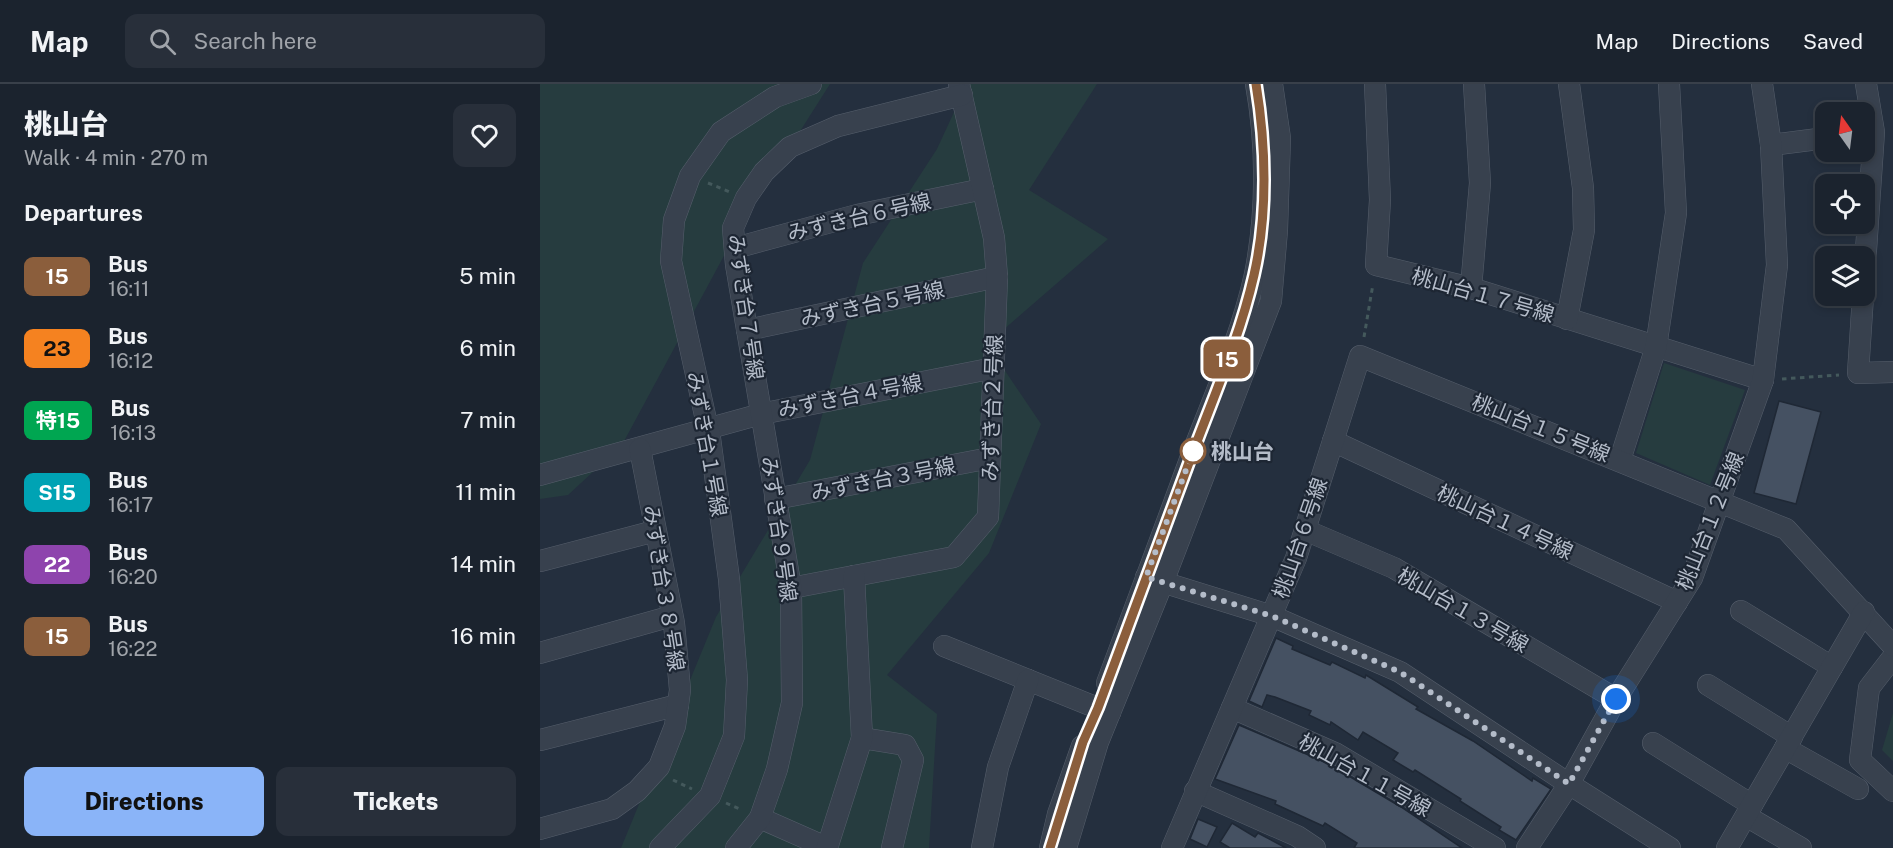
<!DOCTYPE html>
<meta charset="utf-8">
<style>
body{margin:0;font-family:"Public Sans","Noto Sans JP",sans-serif;background:#282f3a;color:#f1f3f6;height:100vh;display:flex;flex-direction:column;font-size:22px;white-space:nowrap}
*{box-sizing:border-box;margin:0}
p{font-size:20px;color:#a0a4aa}
.icon{flex:none;width:33px;height:33px;fill:none;stroke:currentColor;stroke-width:2;stroke-linecap:round;stroke-linejoin:round}
.map{position:relative;flex:1;overflow:hidden}
.side{display:flex;flex-direction:column;background:#1b232e;width:540px}
.side>*{flex:none}
.badge{padding:0 12px;border-radius:9px;font-size:21px;line-height:39px}
.needle{width:39px;rotate:346deg}
.tools{position:absolute;left:1275px;top:18px;display:grid;gap:12px}
.tools a{display:grid;place-items:center;width:60px;height:60px;border-radius:12px;background:#1b232e;box-shadow:0 3px 9px #0003,0 0 0 2px #39404a;font-size:30px}
.you{position:absolute;width:30px;height:30px;margin:-15px;border:4px solid #fff;border-radius:50%;background:#1a73e8;box-shadow:0 0 0 9px #1a73e833}
.map>.badge{position:absolute;translate:-50% -50%;box-shadow:0 0 0 3px #fff}
h2{padding:0 24px;font-size:22px;line-height:54px}
.round{display:grid;place-items:center;flex:none;width:63px;height:63px;border-radius:12px;background:#282f3a}
.summary{display:flex;align-items:center;justify-content:space-between;height:102px;padding:0 24px}
h1{font-size:28px;font-weight:800;line-height:45px}
.action{display:flex;gap:12px;margin-top:auto;padding:12px 24px}
.action a{flex:1;height:69px;border-radius:12px;background:#8ab4f8;color:#111;font-size:24px;font-weight:800;line-height:69px;text-align:center}
.action a+a{background:#282f3a;color:#f1f3f6}
ul{padding:0;list-style:none}
li{display:flex;align-items:center;gap:18px;height:72px;padding:0 24px}
li div{flex:1}
li b{display:block;font-size:22px}
li em{font-style:normal}
li .badge{min-width:66px;font-weight:700;text-align:center}
header{display:flex;align-items:center;gap:36px;box-sizing:border-box;height:84px;padding:0 30px;background:#1b232e;border-bottom:2px solid #39404a}
header strong{font-size:28px}
nav{display:flex;gap:33px;margin-inline-start:auto;font-size:21px}
.search{width:420px;height:54px;background:#282f3a;display:flex;align-items:center;gap:15px;box-sizing:border-box;padding:0 21px;border-radius:12px;color:#a0a4aa;font-size:22px}
main{display:flex;flex:1;min-height:0}
.map>svg:first-child{display:block}
</style>
<header>
<strong>Map</strong>
<div class="search"><svg class="icon" aria-label="search" viewBox="0 0 24 24"><circle cx="10" cy="10" r="6"/><path d="M15 15l6 6"/></svg>Search here</div>
<nav><a>Map</a><a>Directions</a><a>Saved</a></nav>
</header>
<main>
<section class="side">
<div class="summary"><div><h1>桃山台</h1><p>Walk · 4 min · 270 m</p></div><a class="round"><svg class="icon" aria-label="heart" viewBox="0 0 24 24"><path d="M12 20l-8-8c-3-5 5-10 8-4 3-6 11-1 8 4z"/></svg></a></div>
<h2>Departures</h2>
<ul>
<li><span class="badge" style="background:#8b5e3c;color:#fff">15</span><div><b>Bus</b><p>16:11</p></div><em>5 min</em></li>
<li><span class="badge" style="background:#f58220;color:#111">23</span><div><b>Bus</b><p>16:12</p></div><em>6 min</em></li>
<li><span class="badge" style="background:#00a651;color:#fff">特15</span><div><b>Bus</b><p>16:13</p></div><em>7 min</em></li>
<li><span class="badge" style="background:#00a3b4;color:#fff">S15</span><div><b>Bus</b><p>16:17</p></div><em>11 min</em></li>
<li><span class="badge" style="background:#8e44ad;color:#fff">22</span><div><b>Bus</b><p>16:20</p></div><em>14 min</em></li>
<li><span class="badge" style="background:#8b5e3c;color:#fff">15</span><div><b>Bus</b><p>16:22</p></div><em>16 min</em></li>
</ul>
<div class="action"><a>Directions</a><a>Tickets</a></div>
</section>
<div class="map">
<svg width="1353" height="764" viewBox="0 0 1353 764">
<rect width="100%" height="100%" fill="#242f3e"/>
<g fill="#263c3f">
<path d="M 0,0 L 290,0 L 200,142 L 82,361 L 28,411 L 0,415 Z"/>
<path d="M 427,0 L 557,0 L 489,106 L 568,155 L 447,260 L 501,340 L 449,469 L 347,591 L 397,630 L 389,764 L 81,764 L 176,533 L 270,376 L 323,179 L 397,65 Z"/>
<path d="M 1124,279 L 1205,306 L 1170,401 L 1096,369 Z"/>
<path d="M 1353,629 L 1353,677 L 1342,666 Z"/>
</g>
<g fill="#455162" stroke="#1f2835" stroke-width="1.5">
<path d="M 1239,317 L 1281,328 L 1256,420 L 1214,409 Z"/>
<path d="M 736,554 L 753,562 L 752,565 L 790,581 L 792,578 L 825,594 L 826,591 L 878,623 L 876,625 L 933,657 L 992,697 L 993,694 L 1011,705 L 976,756 L 959,746 L 961,743 L 920,717 L 921,715 L 875,686 L 873,688 L 853,676 L 858,669 L 823,648 L 818,656 L 791,638 L 790,641 L 769,631 L 771,627 L 735,613 L 727,611 L 722,623 L 709,617 Z"/>
<path d="M 699,641 L 787,679 L 861,723 L 922,764 L 814,764 L 817,759 L 785,739 L 783,742 L 735,720 L 736,717 L 675,695 Z"/>
<path d="M 658,735 L 677,743 L 667,763 L 650,755 Z"/>
<path d="M 692,739 L 715,753 L 718,749 L 746,764 L 690,764 L 680,758 Z"/>
</g>
<g fill="none" stroke-linecap="round" stroke-linejoin="round">
<defs>
<g id="minor">
<path d="M 835,0 L 840,116 L 836,181 L 931,204 L 1223,296"/>
<path d="M 1231,61 L 1286,54"/>
<path d="M 195,164 L 317,131 L 443,105"/>
<path d="M 1324,196 L 1334,48 L 1326,0"/>
<path d="M 931,204 L 940,99 L 934,0"/>
<path d="M 1323,212 L 1318,289 L 1353,288"/>
<path d="M 1027,235 L 1044,146 L 1043,104 L 1029,0"/>
<path d="M 207,246 L 457,193"/>
<path d="M 793,357 L 1137,518"/>
<path d="M 1080,376 L 1116,263 L 1136,129 L 1129,0"/>
<path d="M 0,391 L 221,330 L 454,284"/>
<path d="M 235,415 L 450,374"/>
<path d="M 765,446 L 854,484 L 1076,615"/>
<path d="M 0,477 L 115,447"/>
<path d="M 606,493 L 732,532 L 860,588 L 1029,700 L 1076,615 L 1152,494 L 1223,296 L 1237,181 L 1231,61 L 1222,0"/>
<path d="M 251,504 L 414,473 L 448,433 L 457,193 L 454,154 L 419,0"/>
<path d="M 1201,527 L 1292,583"/>
<path d="M 404,562 L 570,629"/>
<path d="M 0,569 L 132,532"/>
<path d="M 1353,573 L 1329,604 L 1320,676 L 1353,707"/>
<path d="M 567,599 C 594,526 622,452 649,378 C 672,317 701,254 715,190 C 727,129 727,61 716,0"/>
<path d="M 1168,601 L 1252,653"/>
<path d="M 692,624 L 795,669 L 955,764"/>
<path d="M 322,654 L 365,661 L 373,676 L 352,764"/>
<path d="M 0,656 L 138,621"/>
<path d="M 1113,659 L 1212,721"/>
<path d="M 1245,664 L 1318,705"/>
<path d="M 655,707 L 757,752 L 775,764"/>
<path d="M 1206,732 L 1261,764"/>
<path d="M 220,734 L 288,764"/>
<path d="M 0,745 L 72,725 L 97,707 L 119,683 L 135,642 L 140,606 L 134,539 L 100,365"/>
<path d="M 120,764 L 170,712 L 194,652 L 197,596 L 189,495 L 170,354 L 131,177 L 134,136 L 150,92 L 181,48 L 235,13 L 271,0"/>
<path d="M 196,764 L 220,734 L 237,685 L 252,619 L 251,504 L 196,181 L 193,144 L 206,114 L 224,88 L 250,63 L 298,42 L 422,11"/>
<path d="M 287,764 L 322,654 L 314,492"/>
<path d="M 442,764 L 458,683 L 488,596"/>
<path d="M 510,764 L 518,730 L 542,662"/>
<path d="M 526,764 L 558,658 L 623,498 L 731,217 L 737,146 L 740,54 L 732,0"/>
<path d="M 632,764 L 756,474 L 820,272 L 1246,445 L 1353,562"/>
<path d="M 987,764 L 1029,700 L 1130,764"/>
<path d="M 1187,764 L 1324,528"/>
</g>
</defs>
<use href="#minor" stroke="#565f6c" stroke-width="22"/>
<g stroke="#44595c" stroke-width="3" stroke-dasharray="4.5 4.5" stroke-linecap="butt">
<path d="M 168,99 L 190,108"/>
<path d="M 824,253 L 833,200"/>
<path d="M 1242,295 L 1299,291"/>
<path d="M 133,696 L 152,705"/>
<path d="M 186,719 L 202,726"/>
</g>
<use href="#minor" stroke="#38414e" stroke-width="21"/>
</g>
<g fill="none" stroke-linecap="round" stroke-linejoin="round">
<defs>
<path id="line" d="M 510,764 L 543,658 L 558,624 C 587,544 617,464 647,384 C 670,321 699,257 714,191 C 728,130 726,61 716,0"/>
</defs>
<use href="#line" stroke="#fff" stroke-width="14"/>
<use href="#line" stroke="#8b5e3c" stroke-width="9"/>
<path stroke="#b4bcc9" stroke-width="6" stroke-dasharray="0 10.8" d="M 653,367 L 655,362 L 606,493 L 732,532 L 860,588 L 1029,700 L 1076,615"/>
</g>
<circle fill="#fff" stroke="#8b5e3c" stroke-width="3" cx="653" cy="367" r="12"/>
<g text-anchor="middle" dominant-baseline="central" stroke-width="4.5" stroke-linejoin="round" paint-order="stroke">
<g font-size="21" fill="#b4bcc9" stroke="#1d2633">
<text transform="translate(319 133) rotate(-13)">みずき台６号線</text>
<text transform="translate(943 211) rotate(16)">桃山台１７号線</text>
<text transform="translate(332 220) rotate(-12)">みずき台５号線</text>
<text transform="translate(206 223) rotate(82)">みずき台７号線</text>
<text transform="translate(310 312) rotate(-11)">みずき台４号線</text>
<text transform="translate(452 324) rotate(-88)">みずき台２号線</text>
<text transform="translate(1001 344) rotate(22)">桃山台１５号線</text>
<text transform="translate(167 360) rotate(80)">みずき台１号線</text>
<text transform="translate(343 395) rotate(-11)">みずき台３号線</text>
<text transform="translate(1170 437) rotate(-68)">桃山台１２号線</text>
<text transform="translate(965 438) rotate(25)">桃山台１４号線</text>
<text transform="translate(239 445) rotate(82)">みずき台９号線</text>
<text transform="translate(760 454) rotate(-71)">桃山台６号線</text>
<text transform="translate(124 504) rotate(81)">みずき台３８号線</text>
<text transform="translate(923 526) rotate(30)">桃山台１３号線</text>
<text transform="translate(825 691) rotate(29)">桃山台１１号線</text>
</g>
<g font-size="21" font-weight="bold" fill="#b4bcc9" stroke="#1d2633" text-anchor="start">
<text x="671" y="367">桃山台</text>
</g>
</g>
</svg>
<div class="tools">
<a><svg class="needle" viewBox="-14 -14 28 28"><path d="M0-13l5 13h-10z" fill="#e53935"/><path d="M0 13l5-13h-10z" fill="#a0a4aa"/></svg></a>
<a><svg class="icon" aria-label="locate" viewBox="0 0 24 24"><circle cx="12" cy="12" r="6"/><path d="M12 2v4M12 18v4M2 12h4M18 12h4"/></svg></a>
<a><svg class="icon" aria-label="layers" viewBox="0 0 24 24"><path d="M12 4l9 5-9 5-9-5zM3 14l9 5 9-5"/></svg></a>
</div>
<div class="you" style="left:1076px;top:615px"></div>
<b class="badge" style="left:687px;top:275px;background:#8b5e3c;color:#fff">15</b>
</div>
</main>
